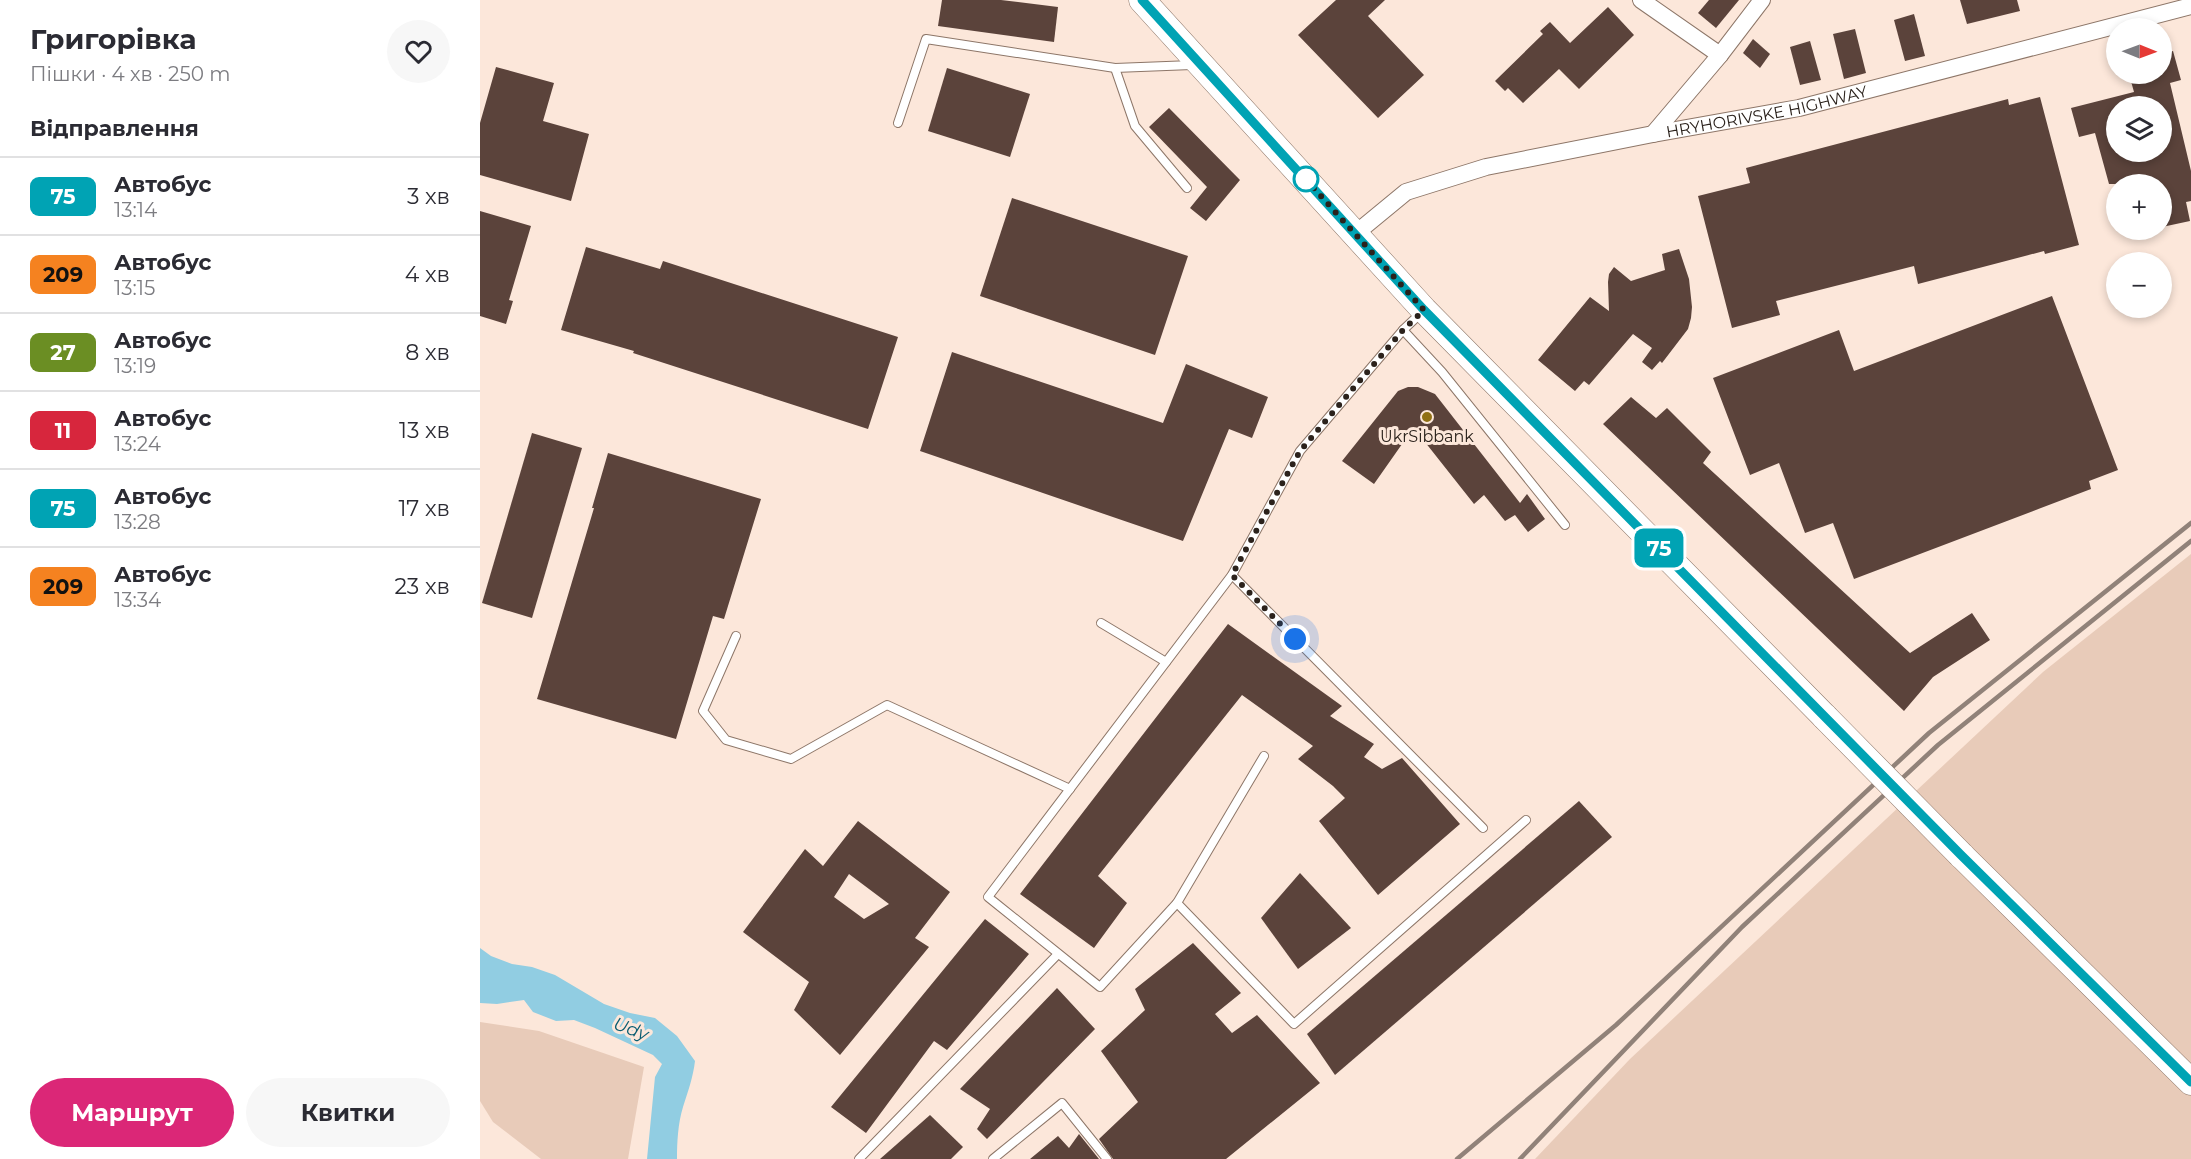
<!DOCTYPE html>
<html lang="uk">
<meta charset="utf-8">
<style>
body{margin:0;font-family:Montserrat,sans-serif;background:#f7f7f7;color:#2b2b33;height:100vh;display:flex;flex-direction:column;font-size:22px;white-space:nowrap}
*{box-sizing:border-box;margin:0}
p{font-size:20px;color:#7c7c81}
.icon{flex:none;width:33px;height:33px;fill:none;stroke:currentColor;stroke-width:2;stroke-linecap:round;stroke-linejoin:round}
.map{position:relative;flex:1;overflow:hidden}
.drawer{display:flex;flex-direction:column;background:#fff;width:480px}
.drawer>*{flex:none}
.badge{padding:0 12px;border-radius:9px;font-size:21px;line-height:39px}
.needle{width:39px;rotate:91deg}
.fabs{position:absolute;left:1626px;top:18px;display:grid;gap:12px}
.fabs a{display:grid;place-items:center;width:66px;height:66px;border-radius:50%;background:#fff;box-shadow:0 3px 9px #0003;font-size:30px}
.you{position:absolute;width:30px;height:30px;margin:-15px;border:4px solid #fff;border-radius:50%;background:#1a73e8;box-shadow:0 0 0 9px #1a73e833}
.map>.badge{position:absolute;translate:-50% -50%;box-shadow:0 0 0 3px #fff}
h2{padding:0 30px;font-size:22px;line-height:54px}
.round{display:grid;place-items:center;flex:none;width:63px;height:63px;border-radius:32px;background:#f7f7f7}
.overview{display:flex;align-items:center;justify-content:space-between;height:102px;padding:0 30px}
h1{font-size:28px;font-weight:700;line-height:45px}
.cta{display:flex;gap:12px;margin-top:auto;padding:12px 30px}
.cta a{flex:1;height:69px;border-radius:36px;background:#db2777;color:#fff;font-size:24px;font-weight:700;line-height:69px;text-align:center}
.cta a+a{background:#f7f7f7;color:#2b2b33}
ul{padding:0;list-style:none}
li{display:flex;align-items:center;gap:18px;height:78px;padding:0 30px;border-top:2px solid #e1e1e2}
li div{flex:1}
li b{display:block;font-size:22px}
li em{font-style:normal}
li .badge{min-width:66px;font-weight:700;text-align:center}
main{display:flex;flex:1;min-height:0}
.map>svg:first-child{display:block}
</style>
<main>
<section class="drawer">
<div class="overview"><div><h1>Григорівка</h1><p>Пішки · 4 хв · 250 m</p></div><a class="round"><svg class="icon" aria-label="heart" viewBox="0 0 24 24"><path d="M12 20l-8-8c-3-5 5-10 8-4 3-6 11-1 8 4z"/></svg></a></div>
<h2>Відправлення</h2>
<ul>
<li><span class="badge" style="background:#00a3b4;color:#fff">75</span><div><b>Автобус</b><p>13:14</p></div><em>3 хв</em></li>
<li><span class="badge" style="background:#f58220;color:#111">209</span><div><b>Автобус</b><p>13:15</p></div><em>4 хв</em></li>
<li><span class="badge" style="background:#6b8e23;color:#fff">27</span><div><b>Автобус</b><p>13:19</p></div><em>8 хв</em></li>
<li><span class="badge" style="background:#d7263d;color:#fff">11</span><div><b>Автобус</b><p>13:24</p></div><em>13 хв</em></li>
<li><span class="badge" style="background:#00a3b4;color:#fff">75</span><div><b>Автобус</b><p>13:28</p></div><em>17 хв</em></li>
<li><span class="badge" style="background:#f58220;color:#111">209</span><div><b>Автобус</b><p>13:34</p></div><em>23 хв</em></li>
</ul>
<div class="cta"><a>Маршрут</a><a>Квитки</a></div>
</section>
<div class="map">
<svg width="1711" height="1159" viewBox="0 0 1711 1159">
<rect width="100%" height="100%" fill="#fce7da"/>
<g fill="#e8cbb9">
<path d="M 1711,554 L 1711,1159 L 1055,1159 L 1150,1059 L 1563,672 Z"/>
<path d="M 0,1022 L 59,1031 L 164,1067 L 148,1159 L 61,1159 L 13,1122 L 0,1101 Z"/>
</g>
<path fill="#91cde2" d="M 0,948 L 11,956 L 32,964 L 52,967 L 75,975 L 124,1004 L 150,1013 L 175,1018 L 197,1036 L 215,1061 C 213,1078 208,1091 203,1107 C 198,1123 197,1142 197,1159 L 167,1159 L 175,1077 L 182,1064 L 173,1055 L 115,1028 L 94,1020 L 76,1021 L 53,1012 L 44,1000 L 17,1004 L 0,1003 Z"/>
<g fill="#5b433b" fill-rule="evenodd">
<path d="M 462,0 L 521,0 L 578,7 L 574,42 L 458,26 Z"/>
<path d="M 856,0 L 905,0 L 888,16 L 944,75 L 898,118 L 818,35 Z"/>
<path d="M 1229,0 L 1259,0 L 1236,28 L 1218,13 Z"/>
<path d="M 1480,0 L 1537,0 L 1540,11 L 1487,24 Z"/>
<path d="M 1128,7 L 1154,35 L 1099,89 L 1079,69 L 1043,103 L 1028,88 L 1025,91 L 1015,81 L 1063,34 L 1060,31 L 1070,22 L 1090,43 Z"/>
<path d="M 1434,14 L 1445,56 L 1425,61 L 1414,20 Z"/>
<path d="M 1375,29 L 1386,73 L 1364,79 L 1353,34 Z"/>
<path d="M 1273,39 L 1290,54 L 1280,68 L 1263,53 Z"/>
<path d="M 1330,41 L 1341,80 L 1320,85 L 1310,47 Z"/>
<path d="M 1693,51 L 1701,80 L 1690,83 L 1711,171 L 1711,201 L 1706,202 L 1710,221 L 1682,227 L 1682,184 L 1629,184 L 1615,133 L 1599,137 L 1591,108 L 1654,92 L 1649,74 L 1682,74 L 1682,54 ZM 1636,106 L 1682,106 L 1682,152 L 1636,152 Z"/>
<path d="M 16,67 L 74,83 L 63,121 L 109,134 L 91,201 L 0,175 L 0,123 Z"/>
<path d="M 467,68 L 550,94 L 530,157 L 448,131 Z"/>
<path d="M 1560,97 L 1599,245 L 1565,254 L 1564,251 L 1438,284 L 1434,266 L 1296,301 L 1300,315 L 1252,328 L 1218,196 L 1270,183 L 1266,168 L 1528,99 L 1529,105 Z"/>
<path d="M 689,108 L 760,180 L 726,221 L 710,208 L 727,187 L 669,127 Z"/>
<path d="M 532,198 L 708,256 L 675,355 L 500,296 Z"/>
<path d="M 0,211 L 51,226 L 29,300 L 33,301 L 26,324 L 0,316 Z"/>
<path d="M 106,247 L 180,269 L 183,261 L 418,337 L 388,429 L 153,353 L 154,351 L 81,330 Z"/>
<path d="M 1199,249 L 1209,279 L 1212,307 L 1211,318 L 1208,329 L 1182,363 L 1180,361 L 1172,370 L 1162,362 L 1172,348 L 1153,334 L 1109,385 L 1104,381 L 1095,391 L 1058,360 L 1110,297 L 1129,311 L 1128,282 L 1129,274 L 1134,267 L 1151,281 L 1185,270 L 1182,254 Z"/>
<path d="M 1572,296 L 1638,470 L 1609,481 L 1611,489 L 1374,579 L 1353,523 L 1325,533 L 1299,463 L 1270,475 L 1233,378 L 1359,330 L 1374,371 Z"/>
<path d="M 472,352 L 683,423 L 706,364 L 788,397 L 772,438 L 749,429 L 703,541 L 440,451 Z"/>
<path d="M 928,387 L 938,387 L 955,394 L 1040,503 L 1047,494 L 1065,519 L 1048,532 L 1035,515 L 1025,521 L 1004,495 L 994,504 L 941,437 L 927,437 L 894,484 L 862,461 L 918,391 Z"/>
<path d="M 1151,397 L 1176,418 L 1187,408 L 1231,452 L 1223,463 L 1430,653 L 1492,613 L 1510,640 L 1453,677 L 1424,711 L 1123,424 Z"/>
<path d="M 52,433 L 102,448 L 52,618 L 2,603 Z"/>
<path d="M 128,453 L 281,499 L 244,619 L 233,616 L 196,739 L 57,699 L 114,508 L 112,508 Z"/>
<path d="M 748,624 L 862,706 L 850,716 L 894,744 L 884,757 L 902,769 L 922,758 L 980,824 L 898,895 L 839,821 L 865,798 L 853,786 L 818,759 L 833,746 L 762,695 L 618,876 L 647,903 L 614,948 L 540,894 Z"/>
<path d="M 1099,801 L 1132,837 L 855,1075 L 827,1034 Z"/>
<path d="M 378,821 L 470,892 L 435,938 L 449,947 L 360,1055 L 314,1010 L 329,982 L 263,932 L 325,849 L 343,866 ZM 369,874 L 409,904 L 384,919 L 354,897 Z"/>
<path d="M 820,873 L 871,928 L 818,969 L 781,918 Z"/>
<path d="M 505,919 L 549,954 L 467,1050 L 454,1041 L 386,1133 L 351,1107 Z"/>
<path d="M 713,943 L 761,993 L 735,1014 L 752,1033 L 777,1015 L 840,1083 L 746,1159 L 633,1159 L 619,1139 L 658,1102 L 621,1051 L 665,1010 L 655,989 Z"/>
<path d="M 577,988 L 615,1029 L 507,1139 L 497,1129 L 510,1109 L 480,1089 Z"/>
<path d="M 450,1115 L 483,1147 L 471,1159 L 400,1159 Z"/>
<path d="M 599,1134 L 619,1159 L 550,1159 L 578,1136 L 589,1148 Z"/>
</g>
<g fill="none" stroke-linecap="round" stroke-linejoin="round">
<defs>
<g id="lane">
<path d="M 635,68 L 655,126 L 707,188"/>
<path d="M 418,123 L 446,39 L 635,68 L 712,65"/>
<path d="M 923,330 L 962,372 L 1085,525"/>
<path d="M 752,575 L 1003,828"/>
<path d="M 621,623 L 686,662"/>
<path d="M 256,636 L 223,711 L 246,740 L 311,759 L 407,705 L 590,789"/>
<path d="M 784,756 L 697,903 L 620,987 L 508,897 L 752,575 L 820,451 L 923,330 L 941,313"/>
<path d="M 697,903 L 814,1024 L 1046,820"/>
<path d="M 379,1159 L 578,954"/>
<path d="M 513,1159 L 582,1103 L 627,1159"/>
</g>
<g id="street">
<path d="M 1161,0 L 1240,55"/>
<path d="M 1173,134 L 1240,55 L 1282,0"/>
<path id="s1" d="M 875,234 L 926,192 L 1006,167 L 1173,134 L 1319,108 L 1711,6"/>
</g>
<g id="primary">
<path d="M 662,0 L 944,310 L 1345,717"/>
<path d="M 1481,855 L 1711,1082"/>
</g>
</defs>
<use href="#lane" stroke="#8d7668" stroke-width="10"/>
<use href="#street" stroke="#8d7668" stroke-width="18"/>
<use href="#primary" stroke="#8d7668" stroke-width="27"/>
<use href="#lane" stroke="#fff" stroke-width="8"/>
<use href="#street" stroke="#fff" stroke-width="16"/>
<use href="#primary" stroke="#fff" stroke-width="26"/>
<g stroke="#918279" stroke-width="4.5">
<path d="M 977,1159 L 1136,1025 L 1449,733 L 1711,523"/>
<path d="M 1040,1159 L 1262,927 L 1458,745 L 1711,541"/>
</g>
<defs>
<path id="primary-bridge" d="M 1345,717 L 1481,855"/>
</defs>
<use href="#primary-bridge" stroke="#8d7668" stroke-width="27" stroke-linecap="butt"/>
<use href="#primary-bridge" stroke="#fff" stroke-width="26"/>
</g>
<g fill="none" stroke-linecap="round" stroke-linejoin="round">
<defs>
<path id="line" d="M 662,0 L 944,310 L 1481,855 L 1711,1082"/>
</defs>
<use href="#line" stroke="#fff" stroke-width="14"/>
<use href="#line" stroke="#00a3b4" stroke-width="9"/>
<path stroke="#2b221c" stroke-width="6" stroke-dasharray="0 10.8" d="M 815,639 L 752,575 L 820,451 L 923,330 L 944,310 L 820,173 L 826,179"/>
</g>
<circle fill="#fff" stroke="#00a3b4" stroke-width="3" cx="826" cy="179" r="12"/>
<circle fill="#907015" stroke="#fce7da" stroke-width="2" cx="947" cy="417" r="6"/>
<g text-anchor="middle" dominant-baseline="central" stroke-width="6" stroke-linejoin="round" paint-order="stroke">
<g font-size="16" fill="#2b221c" stroke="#fce7da">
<text stroke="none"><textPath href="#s1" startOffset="436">HRYHORIVSKE HIGHWAY</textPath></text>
</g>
<g font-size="16" fill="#2b221c" stroke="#fce7da">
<text x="947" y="436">UkrSibbank</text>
</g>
<g font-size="18" font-style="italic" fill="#095c71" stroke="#fce7da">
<text transform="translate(151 1029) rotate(20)">Udy</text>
</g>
</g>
</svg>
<div class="fabs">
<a><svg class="needle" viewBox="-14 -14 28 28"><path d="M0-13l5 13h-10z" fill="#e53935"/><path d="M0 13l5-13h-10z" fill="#7c7c81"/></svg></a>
<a><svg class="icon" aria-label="layers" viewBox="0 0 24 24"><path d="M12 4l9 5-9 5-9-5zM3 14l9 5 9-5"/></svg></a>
<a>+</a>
<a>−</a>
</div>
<div class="you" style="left:815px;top:639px"></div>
<b class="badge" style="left:1179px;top:548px;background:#00a3b4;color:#fff">75</b>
</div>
</main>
